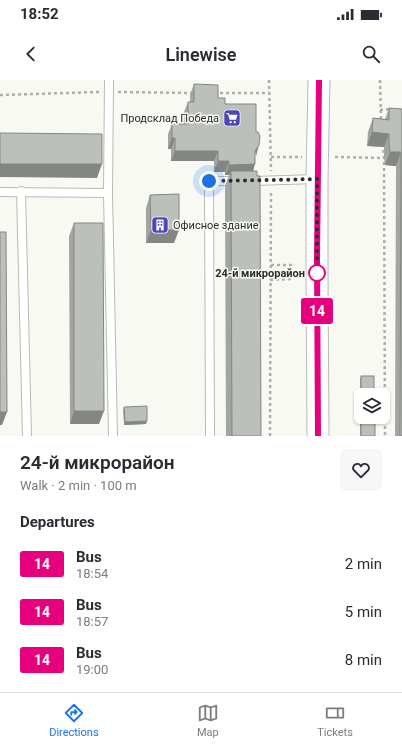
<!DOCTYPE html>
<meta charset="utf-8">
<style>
body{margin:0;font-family:Roboto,sans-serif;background:#f7f7f7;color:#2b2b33;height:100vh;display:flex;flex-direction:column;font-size:15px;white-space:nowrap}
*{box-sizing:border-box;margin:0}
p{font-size:13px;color:#7c7c81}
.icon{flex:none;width:22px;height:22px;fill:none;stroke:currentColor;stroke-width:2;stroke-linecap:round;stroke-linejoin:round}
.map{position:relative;height:356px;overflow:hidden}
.panel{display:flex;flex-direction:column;background:#fff;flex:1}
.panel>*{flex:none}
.badge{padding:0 8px;border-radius:3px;font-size:14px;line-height:26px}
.tools{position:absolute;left:354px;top:308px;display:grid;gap:8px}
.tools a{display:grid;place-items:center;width:36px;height:36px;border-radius:6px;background:#fff;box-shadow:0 1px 3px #0004;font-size:20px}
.you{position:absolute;width:20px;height:20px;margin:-10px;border:3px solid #fff;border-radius:50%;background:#1a73e8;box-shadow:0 0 0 6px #1a73e833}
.map>.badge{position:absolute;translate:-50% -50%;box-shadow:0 0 0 2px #fff}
h2{padding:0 20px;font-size:15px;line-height:36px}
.round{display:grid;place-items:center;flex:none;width:42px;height:42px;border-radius:6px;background:#f7f7f7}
.overview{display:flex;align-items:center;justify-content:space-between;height:68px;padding:0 20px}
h1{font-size:19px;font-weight:600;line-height:30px}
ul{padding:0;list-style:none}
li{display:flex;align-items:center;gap:12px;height:48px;padding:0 20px}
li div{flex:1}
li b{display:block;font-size:15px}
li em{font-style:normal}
li .badge{min-width:44px;font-weight:700;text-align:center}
.status{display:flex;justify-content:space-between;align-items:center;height:28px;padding:0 20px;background:#fff;direction:ltr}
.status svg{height:11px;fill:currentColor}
header{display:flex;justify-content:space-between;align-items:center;height:52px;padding:0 20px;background:#fff;font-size:18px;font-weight:600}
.dock{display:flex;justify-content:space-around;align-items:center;height:56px;border-top:1px solid #e1e1e2;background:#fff;font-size:11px;color:#7c7c81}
.dock a{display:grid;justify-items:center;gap:2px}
.dock .active{color:#1a73e8}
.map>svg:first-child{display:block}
</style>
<div class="status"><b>18:52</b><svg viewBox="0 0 49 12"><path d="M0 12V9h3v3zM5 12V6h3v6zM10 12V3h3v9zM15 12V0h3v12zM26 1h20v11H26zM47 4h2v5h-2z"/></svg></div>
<header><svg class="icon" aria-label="back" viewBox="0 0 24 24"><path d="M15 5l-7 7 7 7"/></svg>Linewise<svg class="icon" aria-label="search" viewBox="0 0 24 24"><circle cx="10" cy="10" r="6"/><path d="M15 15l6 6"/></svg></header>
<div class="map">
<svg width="402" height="356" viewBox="0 0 402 356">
<rect width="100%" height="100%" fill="#f9f9f4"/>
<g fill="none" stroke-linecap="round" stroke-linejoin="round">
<defs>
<g id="service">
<path d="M 109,0 L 108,113 L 113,356"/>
<path d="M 250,101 L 316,99"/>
<path d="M 21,111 L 27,356"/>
<path d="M 0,112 L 108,113"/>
<path d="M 210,356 L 209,101 L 238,101"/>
</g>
<path id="tertiary" d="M 318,356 L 317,193 L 317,99 L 319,0"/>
</defs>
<use href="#service" stroke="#babab5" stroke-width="10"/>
<use href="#tertiary" stroke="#babab5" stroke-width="23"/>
<g stroke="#aeaeaa" stroke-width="2.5" stroke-dasharray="3 3" stroke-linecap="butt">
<path d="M 269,0 L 271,91"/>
<path d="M 380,0 L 381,41"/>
<path d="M 118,12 L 193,13"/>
<path d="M 214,13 L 270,13"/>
<path d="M 0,15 L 99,12"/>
<path d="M 380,30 L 392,29"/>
<path d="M 383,64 L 384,78 L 385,356"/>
<path d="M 271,77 L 302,77"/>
<path d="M 335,77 L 384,78"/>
<path d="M 271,185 L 292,185"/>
<path d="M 292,193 L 302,193"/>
<path d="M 270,200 L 292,199"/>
<path d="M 270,356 L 271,110"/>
</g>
<use href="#service" stroke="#fff" stroke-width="8"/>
<use href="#tertiary" stroke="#fff" stroke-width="21"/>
</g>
<g fill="#a2a5a1">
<path d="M 194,4 L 218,18 L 225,24 L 255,76 L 253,91 L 261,356 L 226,356 L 225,106 L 229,95 L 225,95 L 225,92 L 214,92 L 214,81 L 171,81 L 171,69 L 168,69 L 168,54 L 172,44 L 184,44 L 184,32 L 188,22 L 190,22 L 190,15 Z"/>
<path d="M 389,28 L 402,29 L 402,356 L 395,356 L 396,86 L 385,85 L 384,78 L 384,67 L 367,66 L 368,52 L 373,38 L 385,39 Z"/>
<path d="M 150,115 L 174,163 L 146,163 L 146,128 Z"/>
<path d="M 74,143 L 99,344 L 70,344 L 69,156 Z"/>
<path d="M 361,296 L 375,356 L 360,356 L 360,299 Z"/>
<path d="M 124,327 L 146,344 L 124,345 L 123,330 Z"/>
</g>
<g fill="#848683">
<path d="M 372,52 L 389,54 L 384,67 L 367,66 Z"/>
<path d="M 172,58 L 175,58 L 171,69 L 168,69 Z"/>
<path d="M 259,65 L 256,76 L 255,71 Z"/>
<path d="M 175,71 L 218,71 L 214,81 L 171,81 Z"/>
<path d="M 390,72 L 401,72 L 396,86 L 385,85 Z"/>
<path d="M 218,81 L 229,81 L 225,92 L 214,92 Z"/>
<path d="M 0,84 L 102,84 L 97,98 L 0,97 Z"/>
<path d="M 255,84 L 252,95 L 231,91 L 229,95 L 225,95 L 229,85 Z"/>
<path d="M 151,150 L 179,150 L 174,163 L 146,163 Z"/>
<path d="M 74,331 L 104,331 L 99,344 L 70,344 Z"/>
<path d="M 0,332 L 7,332 L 2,345 L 0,345 Z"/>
<path d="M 147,341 L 146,344 L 124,345 L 125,342 Z"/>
</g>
<g fill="#bcc0bb" stroke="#848683">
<path d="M 194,4 L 218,5 L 218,18 L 225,18 L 225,24 L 256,24 L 256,52 L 258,52 L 260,56 L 259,65 L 255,71 L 255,84 L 229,85 L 229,81 L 218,81 L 218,71 L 175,71 L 175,58 L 172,58 L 172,44 L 188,44 L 188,22 L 194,22 Z"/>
<path d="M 389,28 L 402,29 L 402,356 L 400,356 L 401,72 L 390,72 L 389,65 L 389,54 L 372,52 L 373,38 L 389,40 Z"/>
<path d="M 0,53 L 102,54 L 102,84 L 0,84 Z"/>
<path d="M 231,91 L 257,91 L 257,96 L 260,96 L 261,356 L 232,356 Z"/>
<path d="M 179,114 L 179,150 L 151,150 L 150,115 Z"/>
<path d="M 74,143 L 103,143 L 104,331 L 74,331 Z"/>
<path d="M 0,152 L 6,152 L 7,332 L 0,332 Z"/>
<rect x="361" y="296" width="13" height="19"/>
<path d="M 147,326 L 147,341 L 125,342 L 124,327 Z"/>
<rect x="361" y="337" width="14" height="19"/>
</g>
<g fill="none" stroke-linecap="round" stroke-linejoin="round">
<defs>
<path id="line" d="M 318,356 L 317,178 L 319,0"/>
</defs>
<use href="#line" stroke="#fff" stroke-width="9"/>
<use href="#line" stroke="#e6007e" stroke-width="6"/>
<path stroke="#2d2d2b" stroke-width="4" stroke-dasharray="0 7.2" d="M 209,101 L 271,100 L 317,99 L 317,193"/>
</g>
<defs>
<symbol id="supermarket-square" viewBox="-11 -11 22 22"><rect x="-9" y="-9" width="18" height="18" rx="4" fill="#4a45bb" stroke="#f9f9f4"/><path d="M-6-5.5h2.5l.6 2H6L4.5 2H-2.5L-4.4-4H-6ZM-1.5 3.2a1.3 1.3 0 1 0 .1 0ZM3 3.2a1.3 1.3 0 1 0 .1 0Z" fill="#fff"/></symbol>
<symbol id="building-square" viewBox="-11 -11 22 22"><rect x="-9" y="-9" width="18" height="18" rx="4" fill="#4a45bb" stroke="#f9f9f4"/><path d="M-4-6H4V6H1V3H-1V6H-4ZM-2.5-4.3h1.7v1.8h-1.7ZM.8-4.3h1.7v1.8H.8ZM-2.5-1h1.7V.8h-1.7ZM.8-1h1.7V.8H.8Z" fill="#fff"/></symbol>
</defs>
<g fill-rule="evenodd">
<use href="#supermarket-square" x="222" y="28" width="20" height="20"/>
<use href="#building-square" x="150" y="135" width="20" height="20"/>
</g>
<circle fill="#fff" stroke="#e6007e" stroke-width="2" cx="317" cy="193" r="8"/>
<g text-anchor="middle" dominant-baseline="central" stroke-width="3" stroke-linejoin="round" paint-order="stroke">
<g font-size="11" fill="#2d2d2b" stroke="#f9f9f4" text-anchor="end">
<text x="219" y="38">Продсклад Победа</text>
<text x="173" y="145" text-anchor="start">Офисное здание</text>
</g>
<g font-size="11" font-weight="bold" fill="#2d2d2b" stroke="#f9f9f4" text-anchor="end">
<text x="305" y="193">24-й микрорайон</text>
</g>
</g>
</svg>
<div class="tools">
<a><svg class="icon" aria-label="layers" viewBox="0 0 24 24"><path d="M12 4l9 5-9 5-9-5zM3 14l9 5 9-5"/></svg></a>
</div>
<div class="you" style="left:209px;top:101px"></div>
<b class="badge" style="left:317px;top:231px;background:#e6007e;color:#fff">14</b>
</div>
<section class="panel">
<div class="overview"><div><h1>24-й микрорайон</h1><p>Walk · 2 min · 100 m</p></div><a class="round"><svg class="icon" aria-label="heart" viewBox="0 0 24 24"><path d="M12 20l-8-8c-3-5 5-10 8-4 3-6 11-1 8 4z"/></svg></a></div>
<h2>Departures</h2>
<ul>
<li><span class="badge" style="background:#e6007e;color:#fff">14</span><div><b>Bus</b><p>18:54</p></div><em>2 min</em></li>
<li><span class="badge" style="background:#e6007e;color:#fff">14</span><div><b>Bus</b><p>18:57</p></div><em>5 min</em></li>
<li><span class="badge" style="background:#e6007e;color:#fff">14</span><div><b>Bus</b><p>19:00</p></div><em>8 min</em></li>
</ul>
</section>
<nav class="dock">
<a class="active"><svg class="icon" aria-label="directions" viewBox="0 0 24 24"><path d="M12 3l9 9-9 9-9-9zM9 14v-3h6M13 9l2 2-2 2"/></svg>Directions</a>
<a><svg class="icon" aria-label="map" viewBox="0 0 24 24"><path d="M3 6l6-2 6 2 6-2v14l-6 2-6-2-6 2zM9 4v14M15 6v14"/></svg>Map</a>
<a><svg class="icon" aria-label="tickets" viewBox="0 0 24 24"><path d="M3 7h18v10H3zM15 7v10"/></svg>Tickets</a>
</nav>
